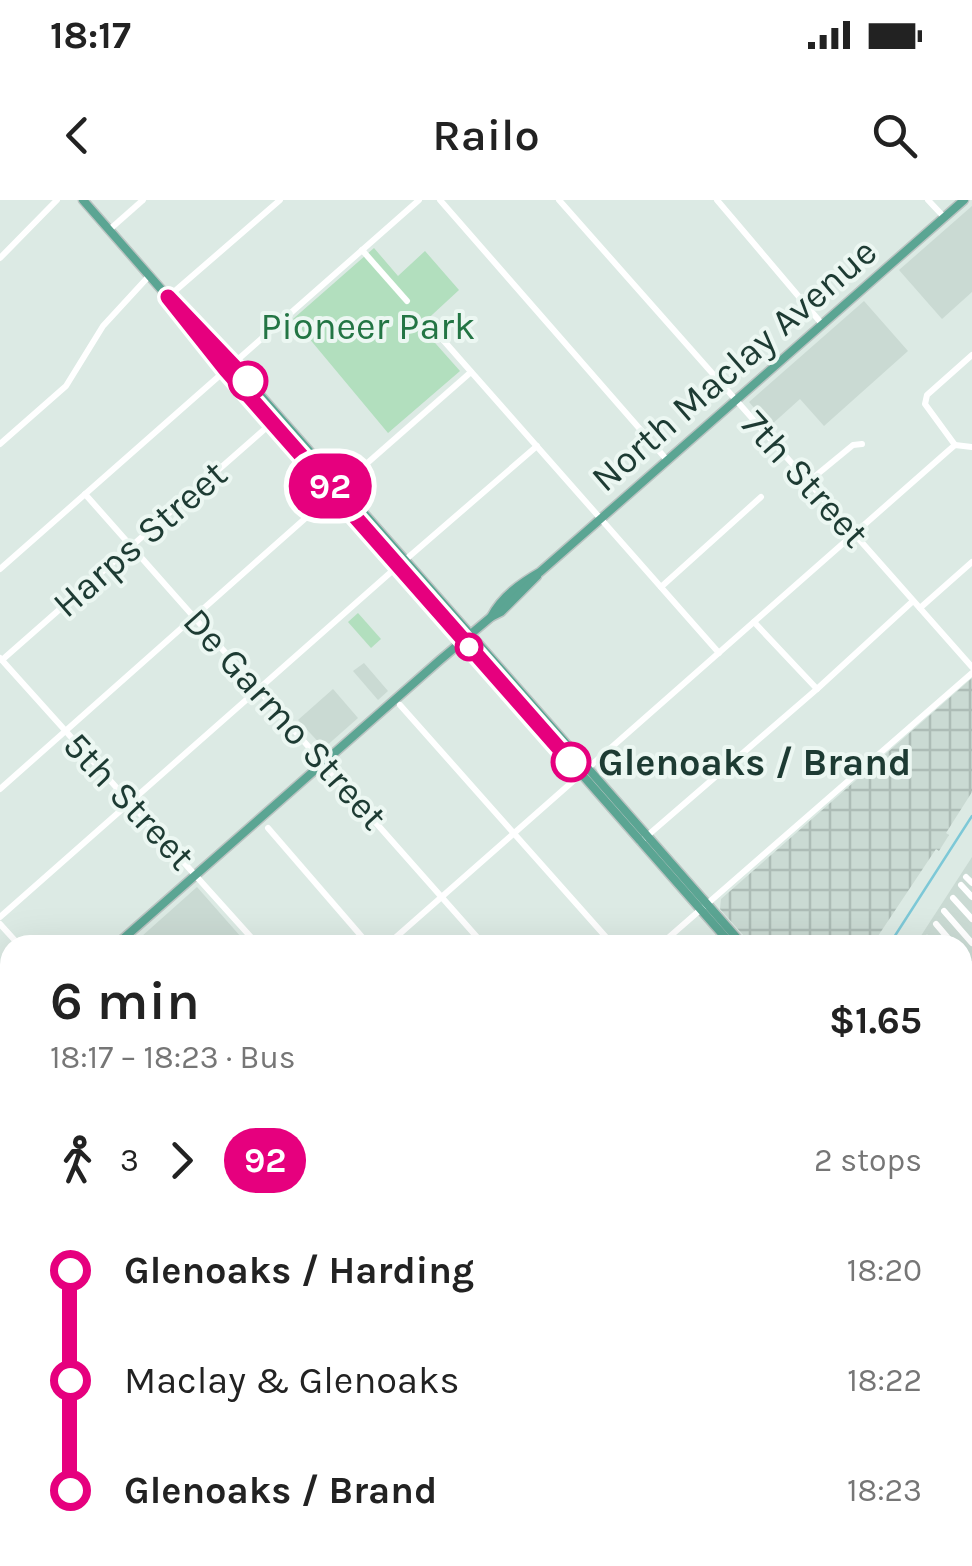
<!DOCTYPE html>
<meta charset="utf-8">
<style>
body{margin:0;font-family:Karla,sans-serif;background:#f2f2f2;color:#222;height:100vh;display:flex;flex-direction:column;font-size:38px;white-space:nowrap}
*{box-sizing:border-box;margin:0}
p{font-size:32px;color:#767676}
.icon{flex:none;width:55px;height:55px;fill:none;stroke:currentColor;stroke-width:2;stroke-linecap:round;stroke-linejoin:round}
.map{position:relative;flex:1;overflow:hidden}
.details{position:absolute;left:0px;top:735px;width:972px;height:632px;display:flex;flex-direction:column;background:#fff;border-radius:30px 30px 0 0;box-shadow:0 10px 40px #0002}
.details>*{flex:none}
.badge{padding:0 20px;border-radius:32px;font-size:35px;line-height:65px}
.map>.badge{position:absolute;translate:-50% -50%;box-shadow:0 0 0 5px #fff}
.legs{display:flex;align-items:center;gap:15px;height:110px;padding:0 50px;font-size:32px}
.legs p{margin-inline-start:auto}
.summary{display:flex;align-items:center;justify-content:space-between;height:170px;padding:0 50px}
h1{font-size:55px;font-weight:600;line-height:75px}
ul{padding:0 50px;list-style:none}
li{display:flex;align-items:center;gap:35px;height:110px;font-size:38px}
li i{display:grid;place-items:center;width:15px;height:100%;margin:0 12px;background:currentColor}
li i::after{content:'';width:25px;height:25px;margin:-12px;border:8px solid;border-radius:50%;background:#fff}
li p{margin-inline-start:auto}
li:first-child i{background:linear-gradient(#0000 50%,currentColor 0)}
li:last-child i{background:linear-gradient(currentColor 50%,#0000 0)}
.status{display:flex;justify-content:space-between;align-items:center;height:70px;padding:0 50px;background:#fff;direction:ltr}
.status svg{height:28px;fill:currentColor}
header{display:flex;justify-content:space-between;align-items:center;height:130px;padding:0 50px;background:#fff;font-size:45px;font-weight:600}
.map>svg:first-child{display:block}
</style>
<div class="status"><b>18:17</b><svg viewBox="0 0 49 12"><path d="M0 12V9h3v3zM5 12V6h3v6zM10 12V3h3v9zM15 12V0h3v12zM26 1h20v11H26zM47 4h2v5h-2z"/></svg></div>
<header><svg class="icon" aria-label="back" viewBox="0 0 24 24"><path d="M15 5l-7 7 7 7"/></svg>Railo<svg class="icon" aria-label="search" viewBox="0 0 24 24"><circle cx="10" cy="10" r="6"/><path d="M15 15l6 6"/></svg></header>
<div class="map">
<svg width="972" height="1366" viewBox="0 0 972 1366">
<defs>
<pattern id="industrial-grid" width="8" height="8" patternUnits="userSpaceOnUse" patternTransform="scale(2.5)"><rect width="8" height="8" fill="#cadad3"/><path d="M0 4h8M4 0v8" fill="none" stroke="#adbcb6"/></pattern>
</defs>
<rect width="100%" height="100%" fill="#dceae4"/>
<g fill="#cadad3">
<path d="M 972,6 L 972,92 L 942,119 L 899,70 Z"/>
<path d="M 864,101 L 908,151 L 824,226 L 800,199 L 770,226 L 749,202 Z"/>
<path d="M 364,463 L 388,491 L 378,500 L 353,471 Z"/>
<path d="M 333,489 L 358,518 L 324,548 L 298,520 Z"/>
<path d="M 972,657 L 972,980 L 963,985 L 962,745 L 915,745 Z"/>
<path d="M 197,687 L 248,745 L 132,745 Z"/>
<path d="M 0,1179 L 10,1190 L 10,1358 L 87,1358 L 77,1366 L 0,1366 Z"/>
</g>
<g fill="url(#industrial-grid)">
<path d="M 972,478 L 972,592 L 946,633 L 949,635 L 939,651 L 936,649 L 872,745 L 752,745 L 720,709 L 721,699 Z"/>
<path d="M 963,1019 L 972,1030 L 972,1105 L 963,1094 Z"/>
<path d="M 330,1358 L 394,1358 L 386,1366 L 338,1366 Z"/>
<path d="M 417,1358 L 477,1358 L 484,1366 L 407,1366 Z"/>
<path d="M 495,1358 L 566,1358 L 560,1366 L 502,1366 Z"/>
</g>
<g fill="#b2dfbe">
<path d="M 374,48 L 398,76 L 425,51 L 459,90 L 420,126 L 460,171 L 388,233 L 293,119 Z"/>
<path d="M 358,413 L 381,439 L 371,448 L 348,422 Z"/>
<path d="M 231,1358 L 309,1358 L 316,1366 L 221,1366 Z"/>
</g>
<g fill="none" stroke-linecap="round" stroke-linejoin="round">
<g stroke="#7dc8d7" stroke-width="2.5">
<path d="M 889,745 L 972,616"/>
<path d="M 584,1366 L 589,1358"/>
<path d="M 605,1366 L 609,1358"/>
</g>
<defs>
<g id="major">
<path d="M 83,0 L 168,97 L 218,147 L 743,745"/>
<path d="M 176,109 L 226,170 L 732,745"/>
<path d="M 491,417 C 502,396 521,383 540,372 L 964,0"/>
<path d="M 116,745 L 440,460 L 491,417 L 501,412 L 537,376"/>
<path d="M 0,848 L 10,839"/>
<path d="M 962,994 L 972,1005"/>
<path d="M 962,1008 L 972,1019"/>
</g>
</defs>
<use href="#major" stroke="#bbc4c2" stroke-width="11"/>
<g stroke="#fff" stroke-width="6">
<path d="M 440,0 L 667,260"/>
<path d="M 559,0 L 972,467"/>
<path d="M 717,0 L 822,124"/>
<path d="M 928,0 L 944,17"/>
<path d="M 109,30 L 143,0"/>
<path d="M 362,50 L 407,101"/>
<path d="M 0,58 L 57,0"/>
<path d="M 168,97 L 280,0"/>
<path d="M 429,124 L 719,453"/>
<path d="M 0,244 L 66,186 L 103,126 L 149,76"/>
<path d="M 955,245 L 925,204 L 927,195 L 972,155"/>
<path d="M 808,282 L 853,245 L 862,244"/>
<path d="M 340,287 L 471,172"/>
<path d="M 85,294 L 484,745"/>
<path d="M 404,361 L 537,246"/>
<path d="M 0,369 L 419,0"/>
<path d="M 661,387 L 761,297"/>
<path d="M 920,408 L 972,362"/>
<path d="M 754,422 L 817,489"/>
<path d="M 0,458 L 258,745"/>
<path d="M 2,460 L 275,220"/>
<path d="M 400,505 L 613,745"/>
<path d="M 0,589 L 335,292"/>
<path d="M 268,628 L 369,745"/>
<path d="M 640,642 L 817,489 L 913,401"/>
<path d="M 966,677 L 972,683"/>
<path d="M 961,685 L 972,697"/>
<path d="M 953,698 L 972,719"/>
<path d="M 944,711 L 972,743"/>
<path d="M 0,717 L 399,365"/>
<path d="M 0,724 L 19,745"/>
<path d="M 936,724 L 954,745"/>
<path d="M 927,738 L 934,745"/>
<path d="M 387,745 L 948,251 L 955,245 L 972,247"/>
<path d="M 660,745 L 972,473"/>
<path d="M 962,755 L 972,766"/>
<path d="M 962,778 L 972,789"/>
<path d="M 962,802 L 972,812"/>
<path d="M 0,978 L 10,969"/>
<path d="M 0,994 L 10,1005"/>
<path d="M 962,1000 L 972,992"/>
<path d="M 0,1112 L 10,1102"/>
<path d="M 962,1133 L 972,1125"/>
<path d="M 0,1164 L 10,1176"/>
<path d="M 962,1263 L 972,1255"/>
<path d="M 962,1276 L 972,1287"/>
<path d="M 319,1358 L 326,1366"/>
<path d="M 485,1358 L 493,1366"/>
<path d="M 705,1358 L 713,1366"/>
<path d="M 799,1358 L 806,1366"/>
<path d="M 90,1366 L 100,1358"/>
<path d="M 211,1366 L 221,1358"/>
<path d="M 399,1366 L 409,1358"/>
<path d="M 655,1366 L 658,1358"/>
<path d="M 846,1366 L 856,1358"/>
</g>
<use href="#major" stroke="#5ba593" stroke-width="8"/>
</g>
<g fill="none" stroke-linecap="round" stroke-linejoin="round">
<defs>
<path id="line-1" d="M 248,181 L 168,97 L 226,170 L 571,562"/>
</defs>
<use href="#line-1" stroke="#fff" stroke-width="22"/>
<use href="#line-1" stroke="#e6007e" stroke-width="15"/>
</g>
<g fill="#fff" stroke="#e6007e" stroke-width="5">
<circle cx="248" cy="181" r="18"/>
<circle cx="469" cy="447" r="12"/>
<circle cx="571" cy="562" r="18"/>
</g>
<g text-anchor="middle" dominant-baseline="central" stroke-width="8" stroke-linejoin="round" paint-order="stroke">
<g font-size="38" fill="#237544" stroke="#ecf7f2">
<text x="368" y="126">Pioneer Park</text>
</g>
<g font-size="38" fill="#1d3b33" stroke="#ecf7f2">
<text transform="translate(734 165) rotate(-41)">North Maclay Avenue</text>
<text transform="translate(805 279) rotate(48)">7th Street</text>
<text transform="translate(140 339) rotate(-41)">Harps Street</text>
<text transform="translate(285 519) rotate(48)">De Garmo Street</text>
<text transform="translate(129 601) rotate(47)">5th Street</text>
</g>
<g font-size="38" font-weight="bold" fill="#1d3b33" stroke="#ecf7f2" text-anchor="start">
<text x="598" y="562">Glenoaks / Brand</text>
</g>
</g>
</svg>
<b class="badge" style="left:330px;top:286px;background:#e6007e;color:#fff">92</b>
<section class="details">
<div class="summary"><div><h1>6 min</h1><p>18:17 – 18:23 · Bus</p></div><b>$1.65</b></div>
<div class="legs"><svg class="icon" aria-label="walk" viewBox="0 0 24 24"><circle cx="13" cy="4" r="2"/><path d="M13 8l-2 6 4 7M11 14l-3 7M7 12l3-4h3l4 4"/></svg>3<svg class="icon" aria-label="forward" viewBox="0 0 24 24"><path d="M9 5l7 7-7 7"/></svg><b class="badge" style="background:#e6007e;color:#fff">92</b><p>2 stops</p></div>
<ul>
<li><i style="color:#e6007e"></i><b>Glenoaks / Harding</b><p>18:20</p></li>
<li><i style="color:#e6007e"></i><span>Maclay &amp; Glenoaks</span><p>18:22</p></li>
<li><i style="color:#e6007e"></i><b>Glenoaks / Brand</b><p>18:23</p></li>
</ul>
</section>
</div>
